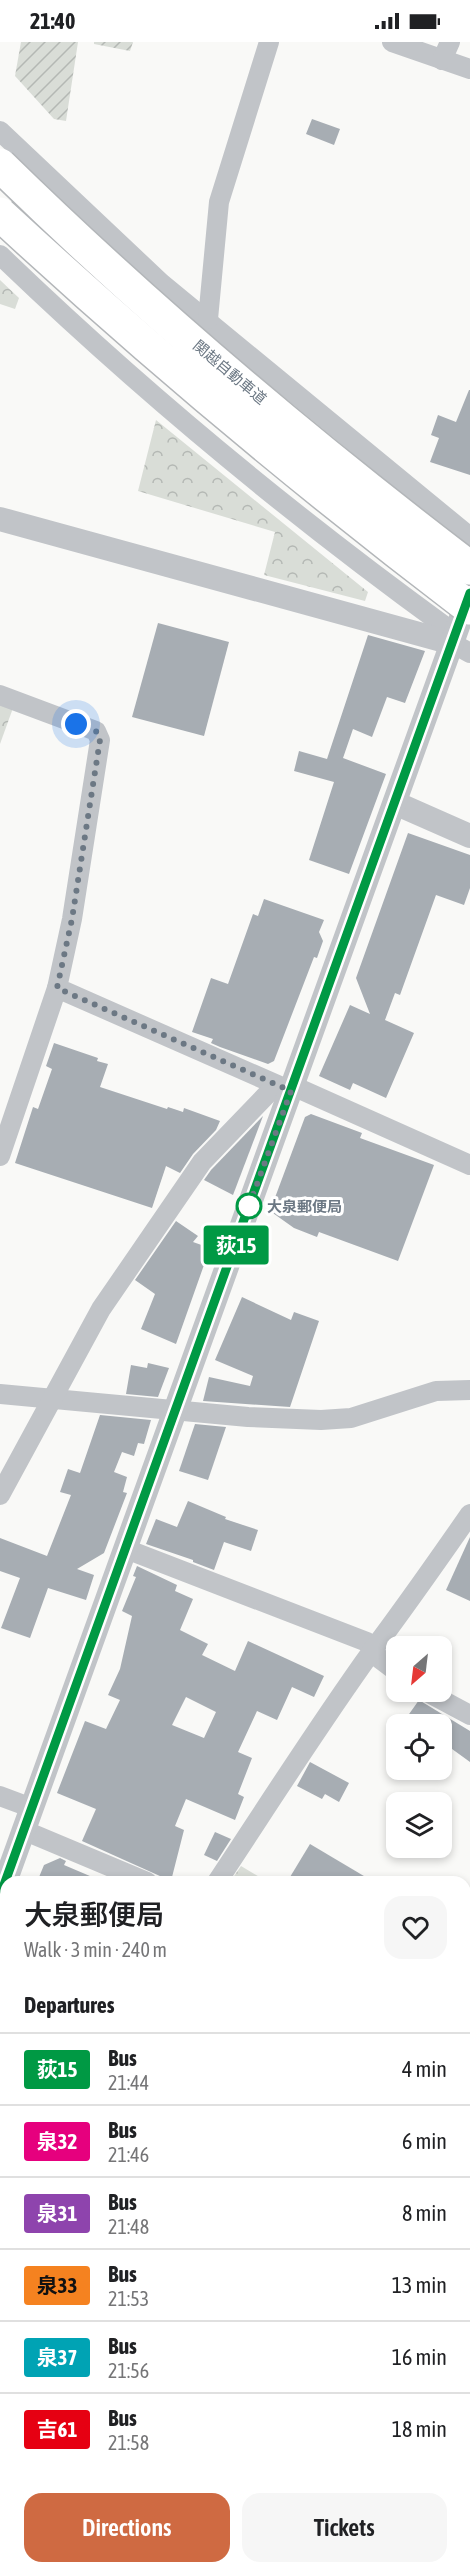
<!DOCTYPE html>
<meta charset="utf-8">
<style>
body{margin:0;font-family:"Asap Condensed","Noto Sans JP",sans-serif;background:#f6f6f6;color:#202124;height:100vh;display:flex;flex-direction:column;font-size:22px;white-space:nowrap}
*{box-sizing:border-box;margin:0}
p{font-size:20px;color:#757577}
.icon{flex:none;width:33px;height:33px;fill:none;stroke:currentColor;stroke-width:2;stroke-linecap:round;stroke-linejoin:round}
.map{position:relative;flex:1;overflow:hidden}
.drawer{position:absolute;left:0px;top:1834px;width:471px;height:698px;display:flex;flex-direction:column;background:#fff;border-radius:18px 18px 0 0;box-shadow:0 3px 9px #0003}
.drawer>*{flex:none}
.badge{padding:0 12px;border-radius:4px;font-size:21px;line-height:39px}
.needle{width:39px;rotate:208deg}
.controls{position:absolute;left:386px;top:1594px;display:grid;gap:12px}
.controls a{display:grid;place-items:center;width:66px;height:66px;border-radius:12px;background:#fff;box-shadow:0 3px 9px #0003;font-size:30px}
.you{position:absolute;width:30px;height:30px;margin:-15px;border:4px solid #fff;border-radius:50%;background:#1a73e8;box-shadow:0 0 0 9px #1a73e833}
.map>.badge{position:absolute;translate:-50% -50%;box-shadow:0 0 0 3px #fff}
h2{padding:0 24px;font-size:22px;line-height:54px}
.round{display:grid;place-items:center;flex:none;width:63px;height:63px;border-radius:18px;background:#f6f6f6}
.overview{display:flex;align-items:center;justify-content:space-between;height:102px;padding:0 24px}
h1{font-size:28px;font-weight:600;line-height:45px}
.action{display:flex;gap:12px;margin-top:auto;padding:12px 24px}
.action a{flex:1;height:69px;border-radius:18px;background:#cf6a42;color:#fff;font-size:24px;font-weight:600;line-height:69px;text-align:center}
.action a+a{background:#f6f6f6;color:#202124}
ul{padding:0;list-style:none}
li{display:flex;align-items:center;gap:18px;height:72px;padding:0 24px;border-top:2px solid #e0e0e0}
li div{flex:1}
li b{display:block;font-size:22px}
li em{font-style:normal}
li .badge{min-width:66px;font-weight:700;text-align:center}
.status{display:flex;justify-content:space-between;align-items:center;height:42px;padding:0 30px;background:#fff;direction:ltr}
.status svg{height:16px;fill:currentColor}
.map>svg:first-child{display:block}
</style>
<div class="status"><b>21:40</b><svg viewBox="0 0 49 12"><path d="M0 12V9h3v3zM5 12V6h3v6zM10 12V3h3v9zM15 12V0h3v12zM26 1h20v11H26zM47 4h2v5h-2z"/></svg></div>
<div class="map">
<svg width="470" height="2531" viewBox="0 0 470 2531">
<defs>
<pattern id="forest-crowns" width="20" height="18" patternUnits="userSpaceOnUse" patternTransform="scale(1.5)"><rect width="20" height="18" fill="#d9ddd7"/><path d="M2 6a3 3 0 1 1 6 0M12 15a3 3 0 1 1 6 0" fill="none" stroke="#b4b8b4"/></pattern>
<pattern id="garden-furrows" width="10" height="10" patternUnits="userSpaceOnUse" patternTransform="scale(1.5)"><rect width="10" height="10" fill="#d9ddd7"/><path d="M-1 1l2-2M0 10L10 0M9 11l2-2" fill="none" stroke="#b4b8b4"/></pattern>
</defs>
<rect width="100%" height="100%" fill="#f9f9f7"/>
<g fill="url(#forest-crowns)">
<path d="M 0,238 L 19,256 L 15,267 L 0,262 Z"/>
<path d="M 156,378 L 368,550 L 365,559 L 264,533 L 275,490 L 138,449 Z"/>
<path d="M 0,661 L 13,666 L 0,702 Z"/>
<path d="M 241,1824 L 268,1840 L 230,1840 Z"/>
</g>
<g fill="url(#garden-furrows)">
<path d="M 21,0 L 78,0 L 66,79 L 54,77 L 15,34 Z"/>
<path d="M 94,0 L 133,0 L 130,9 L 94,2 Z"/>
</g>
<g fill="#a7adb3" fill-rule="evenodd">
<path d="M 312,77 L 340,87 L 334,103 L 306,92 Z"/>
<path d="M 469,348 L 470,348 L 470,433 L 430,420 L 439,396 L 431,393 L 438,373 L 456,380 Z"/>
<path d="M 158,581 L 229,600 L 204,694 L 132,675 Z"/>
<path d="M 368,593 L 425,609 L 405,661 L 387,655 L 372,695 L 353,687 L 343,716 L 386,732 L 349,832 L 309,818 L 334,740 L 294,729 L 299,709 L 327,717 Z"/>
<path d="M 408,791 L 470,813 L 470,846 L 464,863 L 436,853 L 400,953 L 395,951 L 385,978 L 414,991 L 386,1056 L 353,1041 L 350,1048 L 319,1034 L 350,963 L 370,972 L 356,936 Z"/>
<path d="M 264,857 L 324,878 L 319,890 L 323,899 L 317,916 L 314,915 L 274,1019 L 268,1022 L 220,1005 L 211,1001 L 213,997 L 192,990 L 211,936 L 228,942 L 253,872 L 258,874 Z"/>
<path d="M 54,1001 L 98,1016 L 97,1019 L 108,1022 L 100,1045 L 167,1067 L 168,1065 L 183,1070 L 184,1066 L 220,1079 L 216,1088 L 193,1112 L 180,1131 L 166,1124 L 152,1166 L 15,1121 L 33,1065 L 38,1067 L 52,1027 L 46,1024 Z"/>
<path d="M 311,1072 L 362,1091 L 360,1096 L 434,1123 L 398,1219 L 319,1190 L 317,1195 L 294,1186 L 270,1169 L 305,1075 Z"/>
<path d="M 263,1074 L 233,1153 L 204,1138 L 211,1128 Z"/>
<path d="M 176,1179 L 198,1194 L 193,1200 L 210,1206 L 176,1302 L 141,1287 L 155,1252 L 135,1238 Z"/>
<path d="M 242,1255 L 291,1278 L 294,1270 L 319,1279 L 290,1365 L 203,1359 L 209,1335 L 250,1344 L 253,1334 L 215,1318 Z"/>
<path d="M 148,1321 L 169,1326 L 158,1355 L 126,1352 L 131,1323 L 147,1326 Z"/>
<path d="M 100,1373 L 151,1378 L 144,1402 L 138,1401 L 134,1414 L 122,1410 L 114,1430 L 127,1435 L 123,1450 L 127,1451 L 104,1511 L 77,1527 L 94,1533 L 86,1558 L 48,1546 L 30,1596 L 1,1586 L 20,1536 L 0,1529 L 0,1496 L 47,1514 L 71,1453 L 60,1450 L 68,1427 L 80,1431 Z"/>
<path d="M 195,1382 L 226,1385 L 208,1438 L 179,1429 Z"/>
<path d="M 188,1459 L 226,1475 L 225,1477 L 258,1488 L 251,1509 L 224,1500 L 214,1528 L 193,1520 L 193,1518 L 146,1502 L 156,1477 L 177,1485 Z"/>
<path d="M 470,1495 L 470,1559 L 446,1548 Z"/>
<path d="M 137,1524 L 177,1543 L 175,1549 L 193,1557 L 180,1588 L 208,1602 L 202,1613 L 235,1629 L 248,1599 L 324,1634 L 314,1655 L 292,1645 L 277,1678 L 257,1669 L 238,1710 L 252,1716 L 238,1752 L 244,1755 L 235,1778 L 186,1757 L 175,1784 L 184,1788 L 171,1839 L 82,1799 L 96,1767 L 57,1751 L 85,1679 L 106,1687 L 120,1658 L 108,1653 L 120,1627 L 132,1574 L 122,1569 L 136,1535 L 133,1534 ZM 186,1655 L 216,1670 L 204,1696 L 172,1683 Z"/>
<path d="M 419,1658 L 470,1689 L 470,1720 L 441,1699 L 441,1683 L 418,1683 L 407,1675 Z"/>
<path d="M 310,1720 L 349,1741 L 339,1760 L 325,1752 L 322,1757 L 297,1744 Z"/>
<path d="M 215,1790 L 231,1797 L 217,1819 L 204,1813 Z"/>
<path d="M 310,1802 L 374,1840 L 287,1840 Z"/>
<path d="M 60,1816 L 66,1819 L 64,1823 L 104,1840 L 37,1840 L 44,1823 Z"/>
</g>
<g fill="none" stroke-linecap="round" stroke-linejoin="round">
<g stroke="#c1c4c8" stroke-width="20">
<path d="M 392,0 L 470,27"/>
<path d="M 442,18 L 450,0"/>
<path d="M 0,89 L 161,241 L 470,495"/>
<path d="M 0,213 C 140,348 289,471 446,585 L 452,601 L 470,611"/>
<path d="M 208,277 L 219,160 L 269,0"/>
<path d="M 0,653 L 96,689 L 100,698 L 72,877 L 57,946 L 291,1049"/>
<path d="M 293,1044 L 470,1123"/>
<path d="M 0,1114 L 57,946"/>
<path d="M 0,1352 L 248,1375 L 321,1378 L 351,1376 L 436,1349 L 470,1348"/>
<path d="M 0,1453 L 101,1267 L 202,1120 L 276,1043"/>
<path d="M 126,1507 L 367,1600 L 380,1617 L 396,1629"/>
<path d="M 427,1650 L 470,1673"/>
<path d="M 0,1754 L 32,1766"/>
<path d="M 23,1788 L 147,1840"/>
<path d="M 217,1840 C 268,1763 318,1684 372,1609 C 406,1564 438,1518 470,1472"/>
<path d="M 0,1984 L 6,1986"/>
<path d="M 465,2085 L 470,2077"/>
<path d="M 465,2151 L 470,2153"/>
<path d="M 0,2215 L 6,2217"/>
<path d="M 465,2382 L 470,2383"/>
<path d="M 0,2445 L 6,2447"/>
<path d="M 225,2526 L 239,2531"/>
<path d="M 144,2531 L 145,2526"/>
</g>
<g stroke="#c1c4c8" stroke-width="24">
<path d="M 0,477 L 452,601"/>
<path d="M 395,761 L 470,794"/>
<path d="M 0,1854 L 470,551"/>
</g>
<defs>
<g id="motorway-bridge">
<path d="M 0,123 C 147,267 306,401 470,526"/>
<path d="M 0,172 C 150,311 307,442 470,566"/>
</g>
</defs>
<use href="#motorway-bridge" stroke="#b3b6b9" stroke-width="36" stroke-linecap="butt"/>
<use href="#motorway-bridge" stroke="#fff" stroke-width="33"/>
</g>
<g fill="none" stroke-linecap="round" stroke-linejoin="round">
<defs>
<path id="line" d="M 0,1854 L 470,551"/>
</defs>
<use href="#line" stroke="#fff" stroke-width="14"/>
<use href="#line" stroke="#094" stroke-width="9"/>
<path stroke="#6c7884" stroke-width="6" stroke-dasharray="0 10.8" d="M 76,682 L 96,689 L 100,698 L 72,877 L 57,946 L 291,1049 L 249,1164"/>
</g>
<circle fill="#fff" stroke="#094" stroke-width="3" cx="249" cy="1164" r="12"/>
<g text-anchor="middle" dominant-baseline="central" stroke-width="6" stroke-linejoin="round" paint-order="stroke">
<g font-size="15" fill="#6c7884" stroke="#fff">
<text transform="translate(230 330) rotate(40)">関越自動車道</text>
</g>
<g font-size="15" font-weight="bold" fill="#6c7884" stroke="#fff" text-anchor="start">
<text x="267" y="1164">大泉郵便局</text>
</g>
</g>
</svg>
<div class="controls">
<a><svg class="needle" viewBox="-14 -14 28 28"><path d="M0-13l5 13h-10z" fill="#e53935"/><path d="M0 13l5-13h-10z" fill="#757577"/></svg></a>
<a><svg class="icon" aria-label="locate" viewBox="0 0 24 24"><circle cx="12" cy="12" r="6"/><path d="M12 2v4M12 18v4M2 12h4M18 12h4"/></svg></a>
<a><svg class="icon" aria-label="layers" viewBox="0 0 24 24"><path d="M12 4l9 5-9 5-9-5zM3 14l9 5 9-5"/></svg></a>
</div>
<div class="you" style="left:76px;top:682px"></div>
<b class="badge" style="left:236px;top:1203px;background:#094;color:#fff">荻15</b>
<section class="drawer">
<div class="overview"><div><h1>大泉郵便局</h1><p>Walk · 3 min · 240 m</p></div><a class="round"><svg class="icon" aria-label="heart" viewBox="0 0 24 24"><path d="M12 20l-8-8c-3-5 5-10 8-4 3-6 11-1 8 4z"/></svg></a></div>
<h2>Departures</h2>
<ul>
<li><span class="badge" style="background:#094;color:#fff">荻15</span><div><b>Bus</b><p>21:44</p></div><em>4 min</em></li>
<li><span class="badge" style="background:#e6007e;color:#fff">泉32</span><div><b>Bus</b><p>21:46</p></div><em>6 min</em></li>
<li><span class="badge" style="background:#8e44ad;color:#fff">泉31</span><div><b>Bus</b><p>21:48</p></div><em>8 min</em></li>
<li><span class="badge" style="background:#f58220;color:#111">泉33</span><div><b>Bus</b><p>21:53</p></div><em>13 min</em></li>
<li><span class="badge" style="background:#00a3b4;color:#fff">泉37</span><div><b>Bus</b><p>21:56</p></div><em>16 min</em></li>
<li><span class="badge" style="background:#e60012;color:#fff">吉61</span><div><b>Bus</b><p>21:58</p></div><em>18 min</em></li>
</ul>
<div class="action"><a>Directions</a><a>Tickets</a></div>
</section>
</div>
